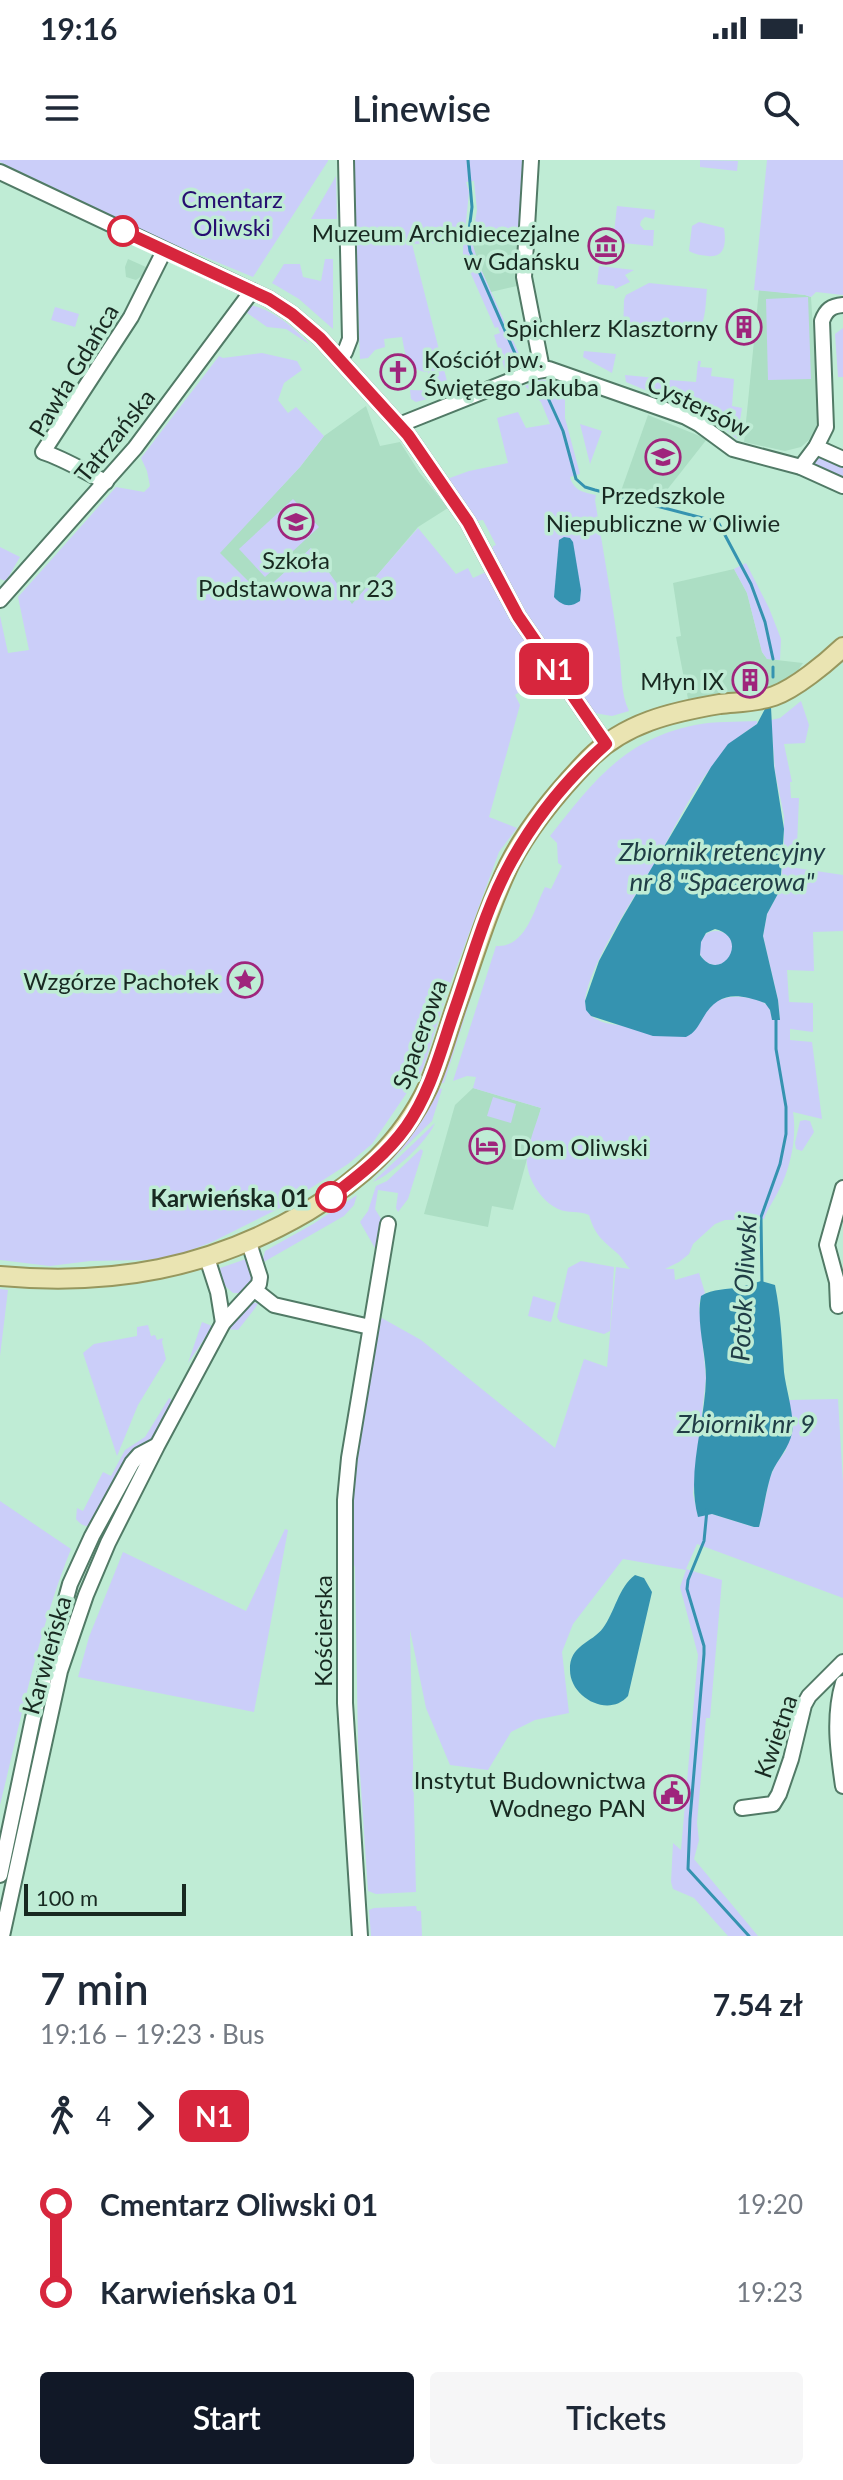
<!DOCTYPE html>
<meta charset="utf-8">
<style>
body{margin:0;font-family:Lato,sans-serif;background:#f6f6f7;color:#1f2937;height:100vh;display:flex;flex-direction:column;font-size:30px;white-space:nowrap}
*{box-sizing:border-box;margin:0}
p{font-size:26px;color:#747a83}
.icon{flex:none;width:44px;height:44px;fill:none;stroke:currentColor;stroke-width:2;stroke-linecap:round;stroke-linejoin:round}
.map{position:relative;height:1776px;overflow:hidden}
.sheet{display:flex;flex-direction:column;background:#fff;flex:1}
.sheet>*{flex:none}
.badge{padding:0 16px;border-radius:12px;font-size:28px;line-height:52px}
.scale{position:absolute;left:24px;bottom:20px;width:162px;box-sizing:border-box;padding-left:8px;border:4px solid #182921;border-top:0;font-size:22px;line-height:28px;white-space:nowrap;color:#182921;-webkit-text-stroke:6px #bfecd5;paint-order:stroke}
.map>.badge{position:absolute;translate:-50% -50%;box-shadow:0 0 0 4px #fff}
.legs{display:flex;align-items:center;gap:12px;height:88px;padding:0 40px;font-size:26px}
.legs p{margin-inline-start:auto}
.head{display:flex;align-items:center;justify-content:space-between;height:136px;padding:0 40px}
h1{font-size:44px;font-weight:600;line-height:60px}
.primary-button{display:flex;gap:16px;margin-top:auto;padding:16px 40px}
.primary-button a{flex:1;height:92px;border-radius:8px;background:#111827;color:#fff;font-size:32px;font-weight:600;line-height:92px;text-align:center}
.primary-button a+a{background:#f6f6f7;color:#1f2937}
ul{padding:0 40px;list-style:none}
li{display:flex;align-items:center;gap:28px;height:88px;font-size:30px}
li i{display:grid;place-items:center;width:12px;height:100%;margin:0 10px;background:currentColor}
li i::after{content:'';width:20px;height:20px;margin:-10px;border:6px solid;border-radius:50%;background:#fff}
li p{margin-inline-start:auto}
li:first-child i{background:linear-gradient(#0000 50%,currentColor 0)}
li:last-child i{background:linear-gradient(currentColor 50%,#0000 0)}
.status{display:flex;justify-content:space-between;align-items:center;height:56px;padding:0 40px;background:#fff;direction:ltr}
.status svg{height:22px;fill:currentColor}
header{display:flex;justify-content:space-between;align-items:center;height:104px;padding:0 40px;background:#fff;font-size:36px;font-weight:600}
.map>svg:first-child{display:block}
</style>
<div class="status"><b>19:16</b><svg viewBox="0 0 49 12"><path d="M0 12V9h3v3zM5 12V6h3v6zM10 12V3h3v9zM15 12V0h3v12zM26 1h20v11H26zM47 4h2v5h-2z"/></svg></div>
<header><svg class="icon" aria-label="menu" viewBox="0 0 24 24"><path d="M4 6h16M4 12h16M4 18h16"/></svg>Linewise<svg class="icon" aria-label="search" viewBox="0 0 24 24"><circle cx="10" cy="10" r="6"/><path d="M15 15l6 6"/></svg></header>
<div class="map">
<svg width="843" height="1776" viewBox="0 0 843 1776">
<rect width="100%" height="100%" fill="#bfecd5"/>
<g fill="#acdec4">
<path d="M 519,80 L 517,126 L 491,132 L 475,95 L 472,81 Z"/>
<path d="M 128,99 L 146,107 L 143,115 L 136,120 L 126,117 L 125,107 Z"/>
<path d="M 759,130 L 805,135 L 811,137 L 819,261 L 817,270 L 810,279 L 801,287 L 785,291 L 744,282 Z"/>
<path d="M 366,246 L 380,286 L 400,282 L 419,312 L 448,348 L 418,367 L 352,445 L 311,388 L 261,434 L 219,393 L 300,307 L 324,276 Z"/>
<path d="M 648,255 L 707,279 L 659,340 L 621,331 Z"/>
<path d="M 734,409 L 747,433 L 762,492 L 767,499 L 803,503 L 796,513 L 769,528 L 688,539 L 676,477 L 681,476 L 673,423 Z"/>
<path d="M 473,928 L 541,948 L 513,1050 L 492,1046 L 488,1067 L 424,1054 L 455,945 Z"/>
</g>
<g fill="#cbcef9" fill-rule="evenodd">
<path d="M 0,0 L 328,0 L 328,1 L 253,117 L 166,81 L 0,2 Z"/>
<path d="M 353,0 L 523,0 L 519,80 L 472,82 L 479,105 L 525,207 L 514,211 L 505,210 L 494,175 L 500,173 L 498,167 L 495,168 L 463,96 L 463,82 L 412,84 L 447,221 L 435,223 L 430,221 L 428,212 C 407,211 405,194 402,177 L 384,179 L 385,187 L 375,190 L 368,198 L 360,199 ZM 474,21 L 477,50 L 472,81 L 464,82 L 469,32 L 466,22 Z"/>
<path d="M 700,0 L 738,1 L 737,11 L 700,7 Z"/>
<path d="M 767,0 L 843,0 L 843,135 L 816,132 L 811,137 L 805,135 L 754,130 Z"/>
<path d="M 336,16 L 337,59 L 311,59 Z"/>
<path d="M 617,46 L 655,50 L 654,59 L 645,57 L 641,61 L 640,65 L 644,70 L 654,70 L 653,86 L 613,82 Z"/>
<path d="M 699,62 L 724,68 C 726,82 726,98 708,96 C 701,95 696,95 689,91 L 692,66 Z"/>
<path d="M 325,99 L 333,99 L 333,169 L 299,139 L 272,123 L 284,104 L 300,104 L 303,117 L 321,121 Z"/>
<path d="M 599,106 L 634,110 L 625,115 L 630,122 L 615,129 L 614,126 L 597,124 Z"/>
<path d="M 649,123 L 707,129 C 705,147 707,173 686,178 L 623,175 L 624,140 L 626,135 Z"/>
<path d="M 808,137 L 811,219 L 768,220 L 766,139 Z"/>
<path d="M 248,145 C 270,147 295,168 309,184 L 286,169 L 267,167 L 243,150 Z"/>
<path d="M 55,147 L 79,154 L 75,167 L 51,160 Z"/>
<path d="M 843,168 L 843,217 L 838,217 L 835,174 Z"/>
<path d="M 584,191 L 616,194 L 612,213 L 583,197 Z"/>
<path d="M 262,193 L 297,201 L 302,210 L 284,223 L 278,240 L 288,253 L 296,247 L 324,276 L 300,307 L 220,393 L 261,434 L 311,388 L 352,444 L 418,368 L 456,414 L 468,408 L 473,418 L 486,412 L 514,464 L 546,513 L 515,535 L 520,545 L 489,657 L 517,668 L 499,692 L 447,833 L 423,909 L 372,984 L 348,1004 L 280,1048 L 212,1082 L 173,1097 L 146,1100 L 90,1101 L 50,1106 L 0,1100 L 0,456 L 8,493 L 29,490 L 18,437 L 116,327 L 144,332 L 150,326 L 147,311 L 141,298 L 219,196 L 223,198 Z"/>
<path d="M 698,201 L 701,201 L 700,207 L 712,208 L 711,216 L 734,219 L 732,246 L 742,248 L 737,279 L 708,256 L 667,239 L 670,220 L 696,222 Z"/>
<path d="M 625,215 L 667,219 L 664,238 L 626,222 Z"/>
<path d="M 542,219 L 565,227 L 565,258 L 580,314 L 570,317 C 574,331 583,332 596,335 L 595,340 C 603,390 612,440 619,490 C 622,510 620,533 629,551 L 612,556 L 594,553 L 537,473 L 492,393 L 493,386 L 496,385 L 483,360 L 475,361 L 447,319 L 469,311 L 508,303 L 497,258 L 518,252 L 526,268 L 550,264 L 541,242 L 525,226 Z"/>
<path d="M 410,230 L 442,231 L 442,235 L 416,242 L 411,239 Z"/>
<path d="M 580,264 L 602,271 L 590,304 Z"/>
<path d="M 819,295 L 843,303 L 843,321 L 815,307 L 815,299 Z"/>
<path d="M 293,339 L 319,367 L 265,417 L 239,389 Z"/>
<path d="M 0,387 L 20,397 L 6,421 L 0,419 Z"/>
<path d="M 746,403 L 769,448 L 781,479 L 780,500 L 767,499 L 762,492 L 747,433 L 734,409 Z"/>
<path d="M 801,541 L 809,565 L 805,583 L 784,584 L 792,622 L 790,622 L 791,638 L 799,638 L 796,708 L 843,715 L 843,771 L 813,772 L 814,811 L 787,810 L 789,842 L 813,843 L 813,872 L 790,869 L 790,880 L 812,882 L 822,959 L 793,952 C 797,976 791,1007 779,1030 C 774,1040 768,1048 764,1059 L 725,1060 L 715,1064 L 693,1084 L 689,1094 L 679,1102 L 665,1109 L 674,1109 L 675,1120 L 699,1113 L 705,1133 L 701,1137 L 699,1145 L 706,1218 L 693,1334 L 698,1356 L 712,1354 L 754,1367 L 759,1367 L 770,1317 L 776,1304 L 786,1290 L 788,1240 L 838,1239 L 843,1323 L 843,1438 L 697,1384 L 686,1409 L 722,1420 L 710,1558 L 706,1558 L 697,1663 L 699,1680 L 694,1699 L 758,1776 L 728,1776 L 694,1738 L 673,1729 L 671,1722 L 673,1683 L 681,1690 L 698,1495 L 680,1427 L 686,1410 L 623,1399 L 573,1464 L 562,1492 L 569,1553 L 535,1560 L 511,1572 L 488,1610 L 450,1605 L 426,1548 L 410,1470 L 416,1732 L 376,1734 L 368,1731 L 358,1584 L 355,1407 L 351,1399 L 352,1335 L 380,1157 L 421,1180 L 555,1288 L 584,1199 L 607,1207 L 616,1107 L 630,1109 C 625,1104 622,1097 617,1093 C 601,1079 595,1075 589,1055 C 578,1050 569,1054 558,1049 C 542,1041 529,1022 527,1004 C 525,991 537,962 541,948 L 473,928 L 476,917 L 467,916 L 453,921 L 496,786 C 526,788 534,749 545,727 L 551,729 L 562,706 L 558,703 L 557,683 L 550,676 C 593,622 623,580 695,565 C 715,561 737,562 757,561 L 757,564 C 739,575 726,589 713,605 C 689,635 673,672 654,704 C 634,738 590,803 585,840 C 585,845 587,852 591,856 C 622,878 676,855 709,847 C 720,834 748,834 764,843 C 770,846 771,853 772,859 L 780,860 L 778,840 L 763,776 L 767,754 L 780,730 L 784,693 L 784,656 L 775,612 L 771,560 L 780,558 Z"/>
<circle cx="716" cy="788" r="17"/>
<path d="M 488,784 L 444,923 L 440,923 L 485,785 Z"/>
<path d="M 438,928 L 442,929 L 432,961 L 371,1020 L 413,971 L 434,930 Z"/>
<path d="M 493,937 L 516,944 L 511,963 L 487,956 Z"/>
<path d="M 805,960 L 810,961 L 814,972 L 802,991 L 796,989 L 795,983 L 800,961 Z"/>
<path d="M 435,963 C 427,982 392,1014 373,1022 Z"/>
<path d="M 421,989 L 423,991 L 408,1039 L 398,1052 L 396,1048 L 398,1033 L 378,1030 L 375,1049 L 383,1062 L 379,1090 L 376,1090 L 360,1062 L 368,1051 L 376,1026 L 387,1021 Z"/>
<path d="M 357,1035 L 354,1045 L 344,1056 L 262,1103 L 265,1091 L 313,1064 Z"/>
<path d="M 246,1099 L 251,1108 L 252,1123 L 242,1133 L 233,1133 L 223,1124 L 220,1108 Z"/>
<path d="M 581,1101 L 614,1107 L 610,1171 L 604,1174 L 560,1162 L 557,1157 L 568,1108 Z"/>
<path d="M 0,1129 L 8,1130 L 0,1196 Z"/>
<path d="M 533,1136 L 556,1143 L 551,1162 L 528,1156 Z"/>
<path d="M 250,1143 L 258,1143 L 256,1147 L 238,1170 L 227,1169 Z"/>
<path d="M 202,1162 L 212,1166 L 211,1169 L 188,1203 Z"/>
<path d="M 148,1165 L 151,1176 L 155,1175 L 157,1180 L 163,1178 L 162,1182 L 166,1199 L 138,1245 L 117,1296 L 83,1193 L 94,1184 L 137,1176 L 137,1167 Z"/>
<path d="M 169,1238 L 172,1240 L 159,1272 L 138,1289 L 91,1366 C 84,1367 80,1364 76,1359 L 77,1348 L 83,1351 L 103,1312 L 111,1316 L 125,1290 L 145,1277 Z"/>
<path d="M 0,1341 L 71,1389 C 38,1471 21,1560 0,1645 Z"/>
<path d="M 285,1369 L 288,1370 L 254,1552 L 78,1517 L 89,1477 L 123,1392 L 246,1451 Z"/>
<path d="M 416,1746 L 417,1751 L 421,1751 L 422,1776 L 371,1776 L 369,1750 L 374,1748 Z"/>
</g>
<g fill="#3593b0" fill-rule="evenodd">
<path d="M 564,377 L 570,378 L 573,382 L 581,430 L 580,441 C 570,448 562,446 554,437 L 559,380 Z"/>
<path d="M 766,547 L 771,547 L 774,606 L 784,669 L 780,730 L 767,754 L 763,776 L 778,840 L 780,860 L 772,860 L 770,850 L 765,843 C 738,833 718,831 703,858 C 698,866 695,873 686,877 L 653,876 L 591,856 L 586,850 L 585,841 L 599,801 L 621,760 L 711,607 L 728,584 L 757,564 ZM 715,769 C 752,778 720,825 700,795 L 701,782 L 706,773 Z"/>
<path d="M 761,1121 L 775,1125 C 781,1155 782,1183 784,1212 C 786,1230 795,1256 792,1273 C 789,1288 778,1299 772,1312 C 766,1329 764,1349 759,1367 L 754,1367 L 712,1354 L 698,1357 C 686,1313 705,1264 706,1218 C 706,1191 696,1164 701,1136 C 713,1128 727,1130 741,1127 C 748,1125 755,1123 761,1121 Z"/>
<path d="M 635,1415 L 644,1418 L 652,1432 L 628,1536 C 609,1558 570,1538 570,1510 C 569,1485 592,1483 603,1468 C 615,1452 618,1428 635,1415 Z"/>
</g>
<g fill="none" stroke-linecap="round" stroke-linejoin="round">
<g stroke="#3593b0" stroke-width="3">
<path d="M 468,0 L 472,47 L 468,78 L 470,91 L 521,207"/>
<path d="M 530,223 L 548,238 L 563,271 L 576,319 L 585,327 L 595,330 L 718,362 L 751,424 L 765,462 L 773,499"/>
<path d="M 773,517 L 773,507"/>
<path d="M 762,1125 L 761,1057 L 780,1004 L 786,974 L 786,947 L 776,889 L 776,857"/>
<path d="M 707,1350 L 704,1381 L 688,1420 L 687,1429 L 704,1486 L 704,1494 L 690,1659 L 688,1709 L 749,1776"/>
</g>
<defs>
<g id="minor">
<path d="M 531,0 L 524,117 L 542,209"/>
<path d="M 0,12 L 269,139 L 292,154 L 320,178 L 408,275 L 468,362 L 518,456 L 606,584"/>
<path d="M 340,199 L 345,192 L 350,179 L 346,0"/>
<path d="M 399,265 L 532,212 L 549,209 L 686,257 L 699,264 L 733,289 L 801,307 L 843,326"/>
<path d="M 816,287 L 843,299"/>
<path d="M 801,307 L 816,287 L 826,267 L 822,161 C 826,150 831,146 843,145"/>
<path d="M 106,322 C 85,312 65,299 43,292 L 131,157 L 164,91"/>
<path d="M 0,440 L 135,288 L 252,131"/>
<path d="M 207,1098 L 218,1132 L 223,1163"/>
<path d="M 255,1130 L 274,1145 L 370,1167"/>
<path d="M 838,1146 L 837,1122 L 827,1085 L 843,1028"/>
<path d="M 843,1523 C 833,1557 838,1591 843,1626"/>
<path d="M 742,1648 L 773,1644 L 779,1634 L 791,1599 L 804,1545 L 809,1536 L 843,1502"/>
<path d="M 0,1715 L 33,1558 L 70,1424 L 92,1376 L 132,1303 L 139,1295 L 156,1286"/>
<path d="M 2,1776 L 60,1511 L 86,1435 L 108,1383 L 157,1286 L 223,1163 L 259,1124 L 260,1117 L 249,1083"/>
<path d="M 360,1776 L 345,1543 L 345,1340 L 349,1298 L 388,1064"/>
</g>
<path id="major" d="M 0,1116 C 113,1126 209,1109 308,1051 C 360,1020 402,982 428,927 C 440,900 448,869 458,841 C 474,796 488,749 509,705 C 528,667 559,630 589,599 C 624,563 672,552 720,544 C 738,542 757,542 774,536 C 796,528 826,503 843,487"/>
</defs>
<use href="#minor" stroke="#517a66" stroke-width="18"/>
<use href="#major" stroke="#97975e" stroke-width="22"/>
<use href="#minor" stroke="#fff" stroke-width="14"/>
<use href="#major" stroke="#eae4b2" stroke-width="18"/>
</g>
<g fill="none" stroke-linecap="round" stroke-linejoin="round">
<defs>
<path id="line-1" d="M 123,71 L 269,139 L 292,154 L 320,178 L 408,275 L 468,362 L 518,456 L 606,584 C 569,617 535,658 511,702 C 486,747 472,800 455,849 C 441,889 431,932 406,967 C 386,995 358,1016 331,1037"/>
</defs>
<use href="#line-1" stroke="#fff" stroke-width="18"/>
<use href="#line-1" stroke="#d7263d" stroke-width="12"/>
</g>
<defs>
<symbol id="museum-ring" viewBox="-11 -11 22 22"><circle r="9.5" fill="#bfecd5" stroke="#9f257c" stroke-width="1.5"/><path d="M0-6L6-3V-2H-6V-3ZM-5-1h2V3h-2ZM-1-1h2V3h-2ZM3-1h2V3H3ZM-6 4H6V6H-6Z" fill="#9f257c"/></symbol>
<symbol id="building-ring" viewBox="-11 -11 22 22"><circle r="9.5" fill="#bfecd5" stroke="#9f257c" stroke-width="1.5"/><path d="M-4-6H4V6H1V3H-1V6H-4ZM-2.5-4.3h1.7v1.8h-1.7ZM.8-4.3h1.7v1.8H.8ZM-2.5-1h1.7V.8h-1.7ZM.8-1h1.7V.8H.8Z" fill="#9f257c"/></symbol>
<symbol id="church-ring" viewBox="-11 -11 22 22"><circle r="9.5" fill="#bfecd5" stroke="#9f257c" stroke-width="1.5"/><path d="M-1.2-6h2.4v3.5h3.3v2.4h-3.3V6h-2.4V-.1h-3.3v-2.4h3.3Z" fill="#9f257c"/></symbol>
<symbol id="school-ring" viewBox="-11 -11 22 22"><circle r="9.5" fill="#bfecd5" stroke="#9f257c" stroke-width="1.5"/><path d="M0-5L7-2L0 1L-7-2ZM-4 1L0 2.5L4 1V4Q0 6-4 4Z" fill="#9f257c"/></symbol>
<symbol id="sight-ring" viewBox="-11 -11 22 22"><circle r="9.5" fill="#bfecd5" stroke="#9f257c" stroke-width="1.5"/><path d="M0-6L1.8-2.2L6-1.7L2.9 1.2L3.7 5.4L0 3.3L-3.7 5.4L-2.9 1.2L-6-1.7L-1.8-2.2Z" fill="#9f257c"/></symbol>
<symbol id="hotel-ring" viewBox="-11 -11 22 22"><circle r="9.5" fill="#bfecd5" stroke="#9f257c" stroke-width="1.5"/><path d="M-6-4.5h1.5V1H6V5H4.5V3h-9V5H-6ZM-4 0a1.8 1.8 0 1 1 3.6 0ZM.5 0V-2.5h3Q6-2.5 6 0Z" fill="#9f257c"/></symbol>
<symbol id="civic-ring" viewBox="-11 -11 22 22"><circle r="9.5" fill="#bfecd5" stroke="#9f257c" stroke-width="1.5"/><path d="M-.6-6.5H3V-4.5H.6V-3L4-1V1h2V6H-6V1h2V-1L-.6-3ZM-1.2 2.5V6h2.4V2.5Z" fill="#9f257c"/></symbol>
</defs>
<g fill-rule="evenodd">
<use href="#museum-ring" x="586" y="66" width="40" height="40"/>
<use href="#building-ring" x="724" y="147" width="40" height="40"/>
<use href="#church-ring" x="378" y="192" width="40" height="40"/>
<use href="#school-ring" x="643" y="277" width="40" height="40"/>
<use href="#school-ring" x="276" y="342" width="40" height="40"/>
<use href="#building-ring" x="730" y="500" width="40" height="40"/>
<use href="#sight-ring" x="225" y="800" width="40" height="40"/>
<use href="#hotel-ring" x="467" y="966" width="40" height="40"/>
<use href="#civic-ring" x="652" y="1613" width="40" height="40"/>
</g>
<g fill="#fff" stroke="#d7263d" stroke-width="4">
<circle cx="123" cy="71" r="14"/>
<circle cx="331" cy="1037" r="14"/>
</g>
<g text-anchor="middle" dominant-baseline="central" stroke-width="7" stroke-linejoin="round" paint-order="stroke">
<g font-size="24" fill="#260e71" stroke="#bfecd5">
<text x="232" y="38">Cmentarz<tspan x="232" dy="28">Oliwski</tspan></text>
</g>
<g font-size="24" fill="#182921" stroke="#bfecd5" text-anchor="end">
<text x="580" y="72">Muzeum Archidiecezjalne<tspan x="580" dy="28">w Gdańsku</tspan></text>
<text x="718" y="167">Spichlerz Klasztorny</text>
<text x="424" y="198" text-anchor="start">Kościół pw.<tspan x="424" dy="28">Świętego Jakuba</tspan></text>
<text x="663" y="334" text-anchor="middle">Przedszkole<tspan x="663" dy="28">Niepubliczne w Oliwie</tspan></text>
<text x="296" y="399" text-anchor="middle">Szkoła<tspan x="296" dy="28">Podstawowa nr 23</tspan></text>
<text x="724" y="520">Młyn IX</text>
<text x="219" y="820">Wzgórze Pachołek</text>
<text x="513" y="986" text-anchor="start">Dom Oliwski</text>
<text x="646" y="1619">Instytut Budownictwa<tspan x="646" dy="28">Wodnego PAN</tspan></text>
</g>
<g font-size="24" fill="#182921" stroke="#bfecd5">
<text transform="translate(73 210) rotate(-59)">Pawła Gdańca</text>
<text transform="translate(699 245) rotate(26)">Cystersów</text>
<text transform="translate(114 275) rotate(-51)">Tatrzańska</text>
<text transform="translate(419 874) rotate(-70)">Spacerowa</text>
<text transform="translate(322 1471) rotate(-90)">Kościerska</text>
<text transform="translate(46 1495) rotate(-74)">Karwieńska</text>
<text transform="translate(775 1576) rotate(-71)">Kwietna</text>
</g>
<g font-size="24" font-weight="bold" fill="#182921" stroke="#bfecd5" text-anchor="end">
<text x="309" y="1037">Karwieńska 01</text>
</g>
<g font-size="26" font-style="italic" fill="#203d46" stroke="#bfecd5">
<text x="722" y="691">Zbiornik retencyjny<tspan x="722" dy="30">nr 8 "Spacerowa"</tspan></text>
<text transform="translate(743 1128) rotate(-87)">Potok Oliwski</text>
<text x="746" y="1263">Zbiornik nr 9</text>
</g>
</g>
</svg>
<div class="scale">100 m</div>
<b class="badge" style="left:554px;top:509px;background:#d7263d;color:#fff">N1</b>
</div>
<section class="sheet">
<div class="head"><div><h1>7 min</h1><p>19:16 – 19:23 · Bus</p></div><b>7.54 zł</b></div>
<div class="legs"><svg class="icon" aria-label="walk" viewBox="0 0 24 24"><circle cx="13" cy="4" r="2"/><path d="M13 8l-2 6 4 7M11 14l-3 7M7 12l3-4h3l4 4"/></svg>4<svg class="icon" aria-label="forward" viewBox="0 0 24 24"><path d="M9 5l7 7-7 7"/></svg><b class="badge" style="background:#d7263d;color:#fff">N1</b></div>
<ul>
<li><i style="color:#d7263d"></i><b>Cmentarz Oliwski 01</b><p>19:20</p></li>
<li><i style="color:#d7263d"></i><b>Karwieńska 01</b><p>19:23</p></li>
</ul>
<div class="primary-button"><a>Start</a><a>Tickets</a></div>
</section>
